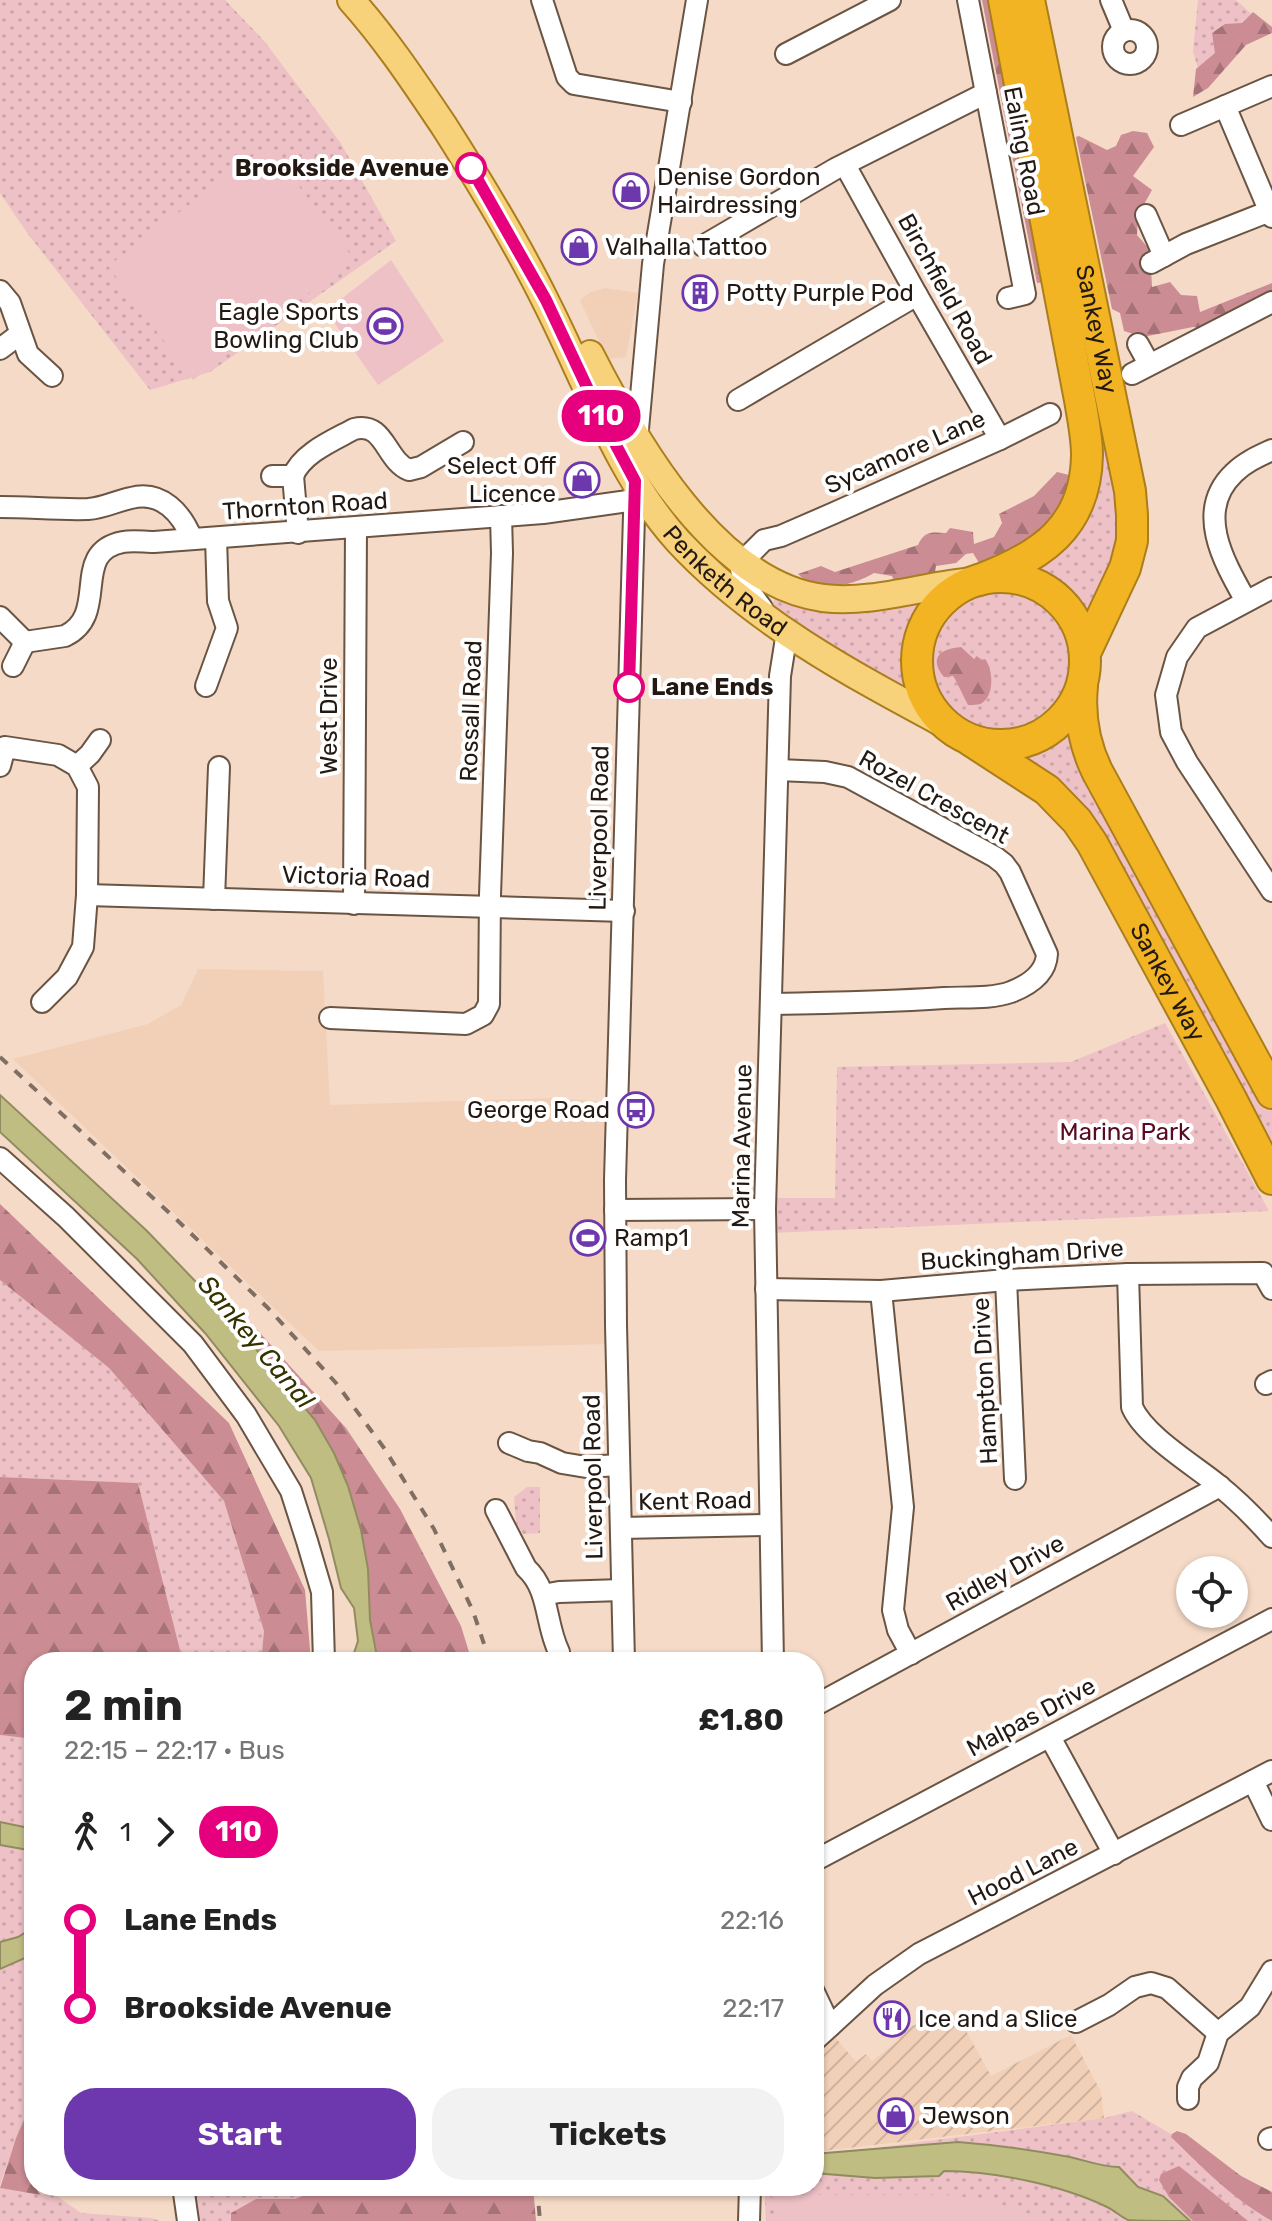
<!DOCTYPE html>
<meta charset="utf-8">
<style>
body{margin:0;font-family:Rubik,sans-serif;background:#f2f2f2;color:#222;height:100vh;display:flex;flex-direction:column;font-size:30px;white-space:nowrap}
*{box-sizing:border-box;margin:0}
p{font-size:26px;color:#767676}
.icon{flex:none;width:44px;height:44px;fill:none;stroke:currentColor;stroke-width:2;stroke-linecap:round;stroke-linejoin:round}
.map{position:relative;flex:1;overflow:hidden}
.sheet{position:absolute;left:24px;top:1652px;width:800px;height:544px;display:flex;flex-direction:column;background:#fff;border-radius:32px;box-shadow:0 2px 6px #0004}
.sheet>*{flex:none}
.badge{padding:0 16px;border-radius:26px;font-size:28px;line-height:52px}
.controls{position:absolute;left:1176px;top:1556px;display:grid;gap:16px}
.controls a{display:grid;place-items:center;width:72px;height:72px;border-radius:50%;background:#fff;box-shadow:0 2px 6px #0004;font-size:40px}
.map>.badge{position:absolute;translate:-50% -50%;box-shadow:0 0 0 4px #fff}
.legs{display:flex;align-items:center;gap:12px;height:88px;padding:0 40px;font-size:26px}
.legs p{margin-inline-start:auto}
.head{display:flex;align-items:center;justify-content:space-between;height:136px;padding:0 40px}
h1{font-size:44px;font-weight:700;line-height:60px}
.action{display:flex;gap:16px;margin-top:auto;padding:16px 40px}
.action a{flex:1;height:92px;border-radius:32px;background:#6d37ae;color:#fff;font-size:32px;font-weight:700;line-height:92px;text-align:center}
.action a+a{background:#f2f2f2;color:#222}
ul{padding:0 40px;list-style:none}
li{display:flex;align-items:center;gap:28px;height:88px;font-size:30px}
li i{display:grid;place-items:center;width:12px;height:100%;margin:0 10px;background:currentColor}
li i::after{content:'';width:20px;height:20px;margin:-10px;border:6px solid;border-radius:50%;background:#fff}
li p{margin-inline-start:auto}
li:first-child i{background:linear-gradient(#0000 50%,currentColor 0)}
li:last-child i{background:linear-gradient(currentColor 50%,#0000 0)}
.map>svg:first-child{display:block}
</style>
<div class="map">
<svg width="1272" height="2221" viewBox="0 0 1272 2221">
<defs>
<pattern id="industrial-furrows" width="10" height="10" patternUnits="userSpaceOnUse" patternTransform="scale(2)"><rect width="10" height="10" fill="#f2d0b8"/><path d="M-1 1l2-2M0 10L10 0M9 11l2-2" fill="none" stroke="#cfb29d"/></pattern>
<pattern id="green-dots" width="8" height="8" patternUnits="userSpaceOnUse" patternTransform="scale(2)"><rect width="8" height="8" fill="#edc1c6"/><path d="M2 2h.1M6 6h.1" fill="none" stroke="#cba5a9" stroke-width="1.8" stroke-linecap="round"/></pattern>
<pattern id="forest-firs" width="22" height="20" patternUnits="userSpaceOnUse" patternTransform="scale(2)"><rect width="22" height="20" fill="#cc8c94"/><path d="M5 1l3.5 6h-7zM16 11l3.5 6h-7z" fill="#a57277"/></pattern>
</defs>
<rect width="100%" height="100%" fill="#f5dac7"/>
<g fill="#f2d0b8">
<path d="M 605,288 L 638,293 L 626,357 L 607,359 L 580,300 L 591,292 Z"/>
<path d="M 198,969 L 323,971 L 330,1105 L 552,1098 L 612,1102 L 613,1344 L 319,1351 L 13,1059 L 148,1024 L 181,1005 Z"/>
</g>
<path fill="url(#industrial-furrows)" d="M 955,2011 L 991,2076 L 1071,2035 L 1101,2092 L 1104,2118 L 814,2152 L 814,2059 L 835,2037 L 856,2062 L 866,2054 L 872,2061 L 899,2040 L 897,2035 L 912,2026 Z"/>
<g fill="url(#green-dots)">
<path d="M 0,0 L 225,0 L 265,42 L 340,142 L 396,241 L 210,372 L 150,390 L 28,234 L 0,193 Z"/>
<path d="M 1198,0 L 1236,0 L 1259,21 L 1198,69 L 1193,51 Z"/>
<path d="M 1101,412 L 1124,542 L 1085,624 C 1073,600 1057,583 1032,572 L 1097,413 Z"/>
<circle cx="1000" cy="660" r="74"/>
<path d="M 776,593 L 929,600 C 908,629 906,659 916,694 L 818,641 L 800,624 L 772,606 Z"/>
<path d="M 1071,721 L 1272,1106 L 1272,1162 L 1112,862 L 1015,752 C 1037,747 1056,739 1071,721 Z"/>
<path d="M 1165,1023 L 1269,1211 L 772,1233 L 772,1198 L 835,1198 L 837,1067 L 1071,1062 Z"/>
<path d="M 0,1280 L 109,1368 L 224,1501 L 264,1631 L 261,1662 L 183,1662 L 138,1483 L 0,1477 Z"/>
<path d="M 527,1487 L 540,1487 L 540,1533 L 523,1534 L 516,1522 L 514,1497 Z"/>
<path d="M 0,1735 L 34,1739 L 34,1829 L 0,1822 Z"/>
<path d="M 0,1845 L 34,1851 L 34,1927 L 18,1937 L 0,1942 Z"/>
<path d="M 34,1954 L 34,2097 L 16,2138 L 0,2185 L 0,1969 Z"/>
<path d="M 1132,2111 L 1272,2194 L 1272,2221 L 766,2221 L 764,2186 L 814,2186 L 814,2156 L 1104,2118 Z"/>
<path d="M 193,2186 L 347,2186 L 312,2192 L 295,2199 L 256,2199 L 231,2213 L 231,2221 L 196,2221 Z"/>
<path d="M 0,2188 L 41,2195 L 54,2194 L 81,2213 L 151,2218 L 160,2221 L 0,2221 Z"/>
</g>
<g fill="url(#forest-firs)">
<path d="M 982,0 L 1000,0 L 1047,282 L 1037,283 Z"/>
<path d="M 1253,12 L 1272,27 L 1272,33 L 1246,45 L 1208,88 L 1193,97 L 1196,69 L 1215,53 L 1212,33 L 1225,24 L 1242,23 Z"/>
<path d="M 1133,131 L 1147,133 L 1154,147 L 1133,176 L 1152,190 L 1138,215 L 1137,235 L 1150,250 L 1152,287 L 1170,282 L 1181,295 L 1197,296 L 1200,312 L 1272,283 L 1272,297 L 1206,329 L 1193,327 L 1143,337 L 1124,331 L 1120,313 L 1112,309 L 1076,137 L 1079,136 L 1107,150 L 1116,146 L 1121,135 Z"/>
<path d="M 1057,472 L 1073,476 L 1058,521 L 985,567 L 979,563 L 973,553 L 966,554 L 956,563 L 936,566 L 934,578 L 896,586 L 892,576 L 874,573 C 858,583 827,592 809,582 C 805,580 801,577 798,574 L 821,566 L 835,572 L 918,545 C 924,531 932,532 946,533 L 950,528 L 973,532 L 974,544 L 994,537 L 1002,523 L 999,514 L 1034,496 Z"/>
<path d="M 961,647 L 974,659 L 977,656 L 981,660 L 985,659 C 993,669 995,695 982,703 C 980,705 970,705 968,705 L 955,679 L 953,676 L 944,677 C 928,657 941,649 961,647 Z"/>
<path d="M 0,1204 L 229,1423 L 305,1590 L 311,1662 L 261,1662 L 264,1631 L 224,1501 L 109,1368 L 0,1280 Z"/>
<path d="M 232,1302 L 346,1428 L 400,1509 L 461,1626 L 472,1662 L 378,1662 L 370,1620 L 368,1569 L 223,1310 Z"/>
<path d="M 0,1477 L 138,1483 L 183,1662 L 34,1662 L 34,1739 L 0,1735 Z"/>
<path d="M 34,2097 L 34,2142 L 26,2163 L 28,2177 L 41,2195 L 0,2188 L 16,2138 Z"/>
<path d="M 1177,2131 L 1186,2134 L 1241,2176 L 1272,2192 L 1272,2221 C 1233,2199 1203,2168 1171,2137 L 1172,2134 Z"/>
<path d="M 1179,2166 L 1248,2221 L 1193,2221 L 1169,2197 L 1159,2180 L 1161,2174 Z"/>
<path d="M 347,2186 L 533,2186 L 536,2221 L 231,2221 L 231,2213 L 256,2199 L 295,2199 L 312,2192 Z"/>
</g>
<g fill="#edc1c6">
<path d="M 268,145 L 354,259 L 193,380 L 108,266 Z"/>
<path d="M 391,260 L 444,341 L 378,385 L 326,311 Z"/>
<path d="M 772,2195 L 946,2195 C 980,2198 1015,2206 1046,2221 L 775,2221 Z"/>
</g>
<g fill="#c0bd82" stroke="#918c60" stroke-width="2">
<path d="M 0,1095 L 147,1231 L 223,1310 L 315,1420 L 334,1453 L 348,1486 L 361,1530 L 368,1569 L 370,1620 L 378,1662 L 351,1662 L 358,1641 L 354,1608 L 341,1588 L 329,1539 L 311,1478 L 279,1426 L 205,1333 L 137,1259 L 0,1132 Z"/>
<path d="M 0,1822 L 34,1829 L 34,1851 L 0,1845 Z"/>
<path d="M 34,1927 L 34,1954 L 0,1969 L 0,1942 L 18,1937 Z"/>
<path d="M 958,2142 C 996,2145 1033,2150 1070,2157 C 1087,2161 1102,2167 1119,2167 L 1138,2187 L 1163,2196 L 1190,2221 C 1176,2221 1139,2221 1128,2220 C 1121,2217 1114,2210 1107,2207 C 1062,2185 994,2171 944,2171 L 939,2176 L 875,2178 L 814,2173 L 814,2154 Z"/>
</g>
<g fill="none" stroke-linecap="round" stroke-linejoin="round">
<defs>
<g id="minor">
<path d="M 542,0 L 567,77 L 574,84 L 681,102"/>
<path d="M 968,0 L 1025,294 L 1008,298"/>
<path d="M 1111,0 L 1124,31"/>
<circle cx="1130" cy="47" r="17"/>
<path d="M 786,54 L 890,0"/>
<path d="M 1225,106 L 1272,217"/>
<path d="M 1181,125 L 1272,86"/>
<path d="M 845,165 L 917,295 L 1000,439"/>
<path d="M 1146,215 L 1164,256"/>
<path d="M 703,246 L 835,169 L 986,93"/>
<path d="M 1151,263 L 1186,244 L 1270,211"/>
<path d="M 0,291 L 10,303 L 28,354 L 52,376"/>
<path d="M 1138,344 L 1149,364"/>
<path d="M 0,349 L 20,334"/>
<path d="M 1132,374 L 1272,302"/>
<path d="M 738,400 L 917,295"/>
<path d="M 637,440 L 653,264 L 697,0"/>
<path d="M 272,476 L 293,476 L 298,533"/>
<path d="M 293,476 C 302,453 334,440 354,429 C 385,421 385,460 409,470 L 421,467 L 463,442"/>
<path d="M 0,507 C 29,507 59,510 88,509 C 104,508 116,501 131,498 C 162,490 182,514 192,539"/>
<path d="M 1272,588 L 1197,628 L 1177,657 L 1166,695 L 1171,732 L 1187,762 L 1272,891"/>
<path d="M 1246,601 C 1224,562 1194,511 1234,473 C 1245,462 1259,456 1272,450"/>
<path d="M 762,608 L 746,587 L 741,569 L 748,556 L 764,540 L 781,536 L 834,513 L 1000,439 L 1050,414"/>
<path d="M 0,617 L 25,642 L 65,636 C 111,614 69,552 123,542 C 133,540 144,542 154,542 L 543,513 L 635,500"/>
<path d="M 13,666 L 25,642"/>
<path d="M 206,686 L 227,628 L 218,601 L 216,538"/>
<path d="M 0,766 L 5,747 L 58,755 L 77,766 L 88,787 L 87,895 L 83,947 L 67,977 L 42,1002"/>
<path d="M 77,766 L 90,754 L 100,740"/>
<path d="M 87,895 L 624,911"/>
<path d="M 214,899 L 219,767"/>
<path d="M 354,904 L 356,528"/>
<path d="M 771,1004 C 829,1003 886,1002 944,998 C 966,997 991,999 1011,992 C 1029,985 1046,974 1047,954 L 1010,872 L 1004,864 L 995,857 L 848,777 L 825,772 L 778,770"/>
<path d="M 330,1018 L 466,1024 L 483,1015 L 489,1004 L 490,895 L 502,553 L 501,516"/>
<path d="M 0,1158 L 66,1217 L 193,1344 L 246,1415 L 291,1491 L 307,1541 L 322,1592 L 324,1662"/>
<path d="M 615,1210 L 765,1209"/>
<path d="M 1128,1274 L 1132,1407 C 1144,1435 1192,1464 1217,1484 C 1236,1499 1255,1518 1272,1537"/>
<path d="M 1006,1280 L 1015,1479"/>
<path d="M 766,1289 L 881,1291 L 1006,1280 L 1128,1274 L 1263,1273 L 1272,1289"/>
<path d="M 881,1291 L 903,1507 L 893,1610 L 898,1630 L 911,1654"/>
<path d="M 1266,1384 L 1272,1381"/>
<path d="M 509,1443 L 528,1451 L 540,1453 L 562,1463 L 586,1467 L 619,1465"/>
<path d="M 496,1510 L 526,1568 C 550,1590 545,1624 559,1652"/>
<path d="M 621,1528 L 770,1525"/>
<path d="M 543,1595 L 559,1592 L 622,1590"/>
<path d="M 624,1662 L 616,1325 L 615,1180 L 635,480"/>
<path d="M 773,1662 L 765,1209 L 780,676 L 787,632"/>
<path d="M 814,1706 L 1220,1486"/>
<path d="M 1050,1737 L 1114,1854"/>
<path d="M 1253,1781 L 1272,1820"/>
<path d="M 814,1861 L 1272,1619"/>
<path d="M 814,1992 L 830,2026"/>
<path d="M 1076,2022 L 1109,2005 L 1135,1987 L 1151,1983 L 1167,1988 L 1218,2033"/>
<path d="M 814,2041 L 875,1985 L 919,1954 L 1272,1771"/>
<path d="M 1188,2099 L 1188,2087 L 1192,2078 L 1208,2063 L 1218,2033 L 1250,2007 L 1272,1971"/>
<path d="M 1269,2139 L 1272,2138"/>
<path d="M 183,2186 L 188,2221"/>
<path d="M 749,2221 L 750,2186"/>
</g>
<g id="major">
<path id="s1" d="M 351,0 C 386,39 415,83 444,126 C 481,184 517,243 547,304 C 586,381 620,477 678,541 C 752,621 851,674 946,725"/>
<path d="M 590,354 C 634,440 715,584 823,598 C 873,604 924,585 974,581"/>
</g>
<g id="highway">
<path id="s2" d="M 1029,0 L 1111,399 L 1130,491 L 1132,515 L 1132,541 L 1125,568 L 1085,653"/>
<circle cx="1001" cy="661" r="84"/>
<path d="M 979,580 C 1040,557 1086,528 1087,455 C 1087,437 1083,418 1080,400 L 1004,0"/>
<path d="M 1082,686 C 1079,716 1084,744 1097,771 L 1272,1093"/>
<path id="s3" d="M 970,740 L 1047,790 L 1077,821 L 1092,843 L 1231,1099 L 1272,1179"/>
</g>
</defs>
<use href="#minor" stroke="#6a5443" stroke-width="24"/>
<use href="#major" stroke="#aa7e1c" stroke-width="30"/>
<use href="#highway" stroke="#aa7e1c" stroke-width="34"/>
<use href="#minor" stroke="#fff" stroke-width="20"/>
<use href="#major" stroke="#f7d27a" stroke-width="26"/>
<use href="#highway" stroke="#f2b422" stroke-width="30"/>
<g stroke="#7f6e61" stroke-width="4" stroke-dasharray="10 10" stroke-linecap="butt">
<path d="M 0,1057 L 177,1220 L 268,1308 L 336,1383 L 384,1448 L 434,1529 L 473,1611 L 490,1662"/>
<path d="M 537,2186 L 540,2221"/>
</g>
</g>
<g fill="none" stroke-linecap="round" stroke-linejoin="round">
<defs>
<path id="line-1" d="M 471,168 L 546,300 L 601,417 L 635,481 L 629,687"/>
</defs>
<use href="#line-1" stroke="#fff" stroke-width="18"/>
<use href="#line-1" stroke="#e6007e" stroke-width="12"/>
</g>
<defs>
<symbol id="shop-ring" viewBox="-11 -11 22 22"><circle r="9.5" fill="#fff" stroke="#6d37ae" stroke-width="1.5"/><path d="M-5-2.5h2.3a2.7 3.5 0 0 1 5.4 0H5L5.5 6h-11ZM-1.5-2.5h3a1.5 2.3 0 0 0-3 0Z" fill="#6d37ae"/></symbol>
<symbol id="building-ring" viewBox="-11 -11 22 22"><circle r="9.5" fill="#fff" stroke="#6d37ae" stroke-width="1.5"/><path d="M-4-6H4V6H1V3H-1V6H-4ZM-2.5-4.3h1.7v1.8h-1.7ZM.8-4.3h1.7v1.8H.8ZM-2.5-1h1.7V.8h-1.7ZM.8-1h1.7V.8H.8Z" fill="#6d37ae"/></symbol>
<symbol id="stadium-ring" viewBox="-11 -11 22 22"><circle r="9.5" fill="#fff" stroke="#6d37ae" stroke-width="1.5"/><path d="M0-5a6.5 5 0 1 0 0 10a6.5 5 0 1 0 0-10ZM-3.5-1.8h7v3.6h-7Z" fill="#6d37ae"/></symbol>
<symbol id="bus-ring" viewBox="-11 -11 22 22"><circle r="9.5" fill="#fff" stroke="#6d37ae" stroke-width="1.5"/><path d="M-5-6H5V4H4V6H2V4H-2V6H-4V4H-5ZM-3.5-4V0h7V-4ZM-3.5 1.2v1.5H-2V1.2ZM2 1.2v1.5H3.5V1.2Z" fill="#6d37ae"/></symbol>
<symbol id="restaurant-ring" viewBox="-11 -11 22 22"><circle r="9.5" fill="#fff" stroke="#6d37ae" stroke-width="1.5"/><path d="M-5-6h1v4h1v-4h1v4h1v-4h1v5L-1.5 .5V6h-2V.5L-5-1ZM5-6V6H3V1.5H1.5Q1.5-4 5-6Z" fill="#6d37ae"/></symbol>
</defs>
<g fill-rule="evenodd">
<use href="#shop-ring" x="611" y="171" width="40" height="40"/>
<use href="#shop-ring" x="559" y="227" width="40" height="40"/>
<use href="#building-ring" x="680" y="273" width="40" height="40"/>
<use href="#stadium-ring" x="365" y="306" width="40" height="40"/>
<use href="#shop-ring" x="562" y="460" width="40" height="40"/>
<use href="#bus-ring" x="616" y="1090" width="40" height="40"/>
<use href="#stadium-ring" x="568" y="1218" width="40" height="40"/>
<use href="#restaurant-ring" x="872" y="1999" width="40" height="40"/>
<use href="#shop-ring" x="876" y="2096" width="40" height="40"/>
</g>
<g fill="#fff" stroke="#e6007e" stroke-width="4">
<circle cx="471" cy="168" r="14"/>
<circle cx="629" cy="687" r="14"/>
</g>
<g text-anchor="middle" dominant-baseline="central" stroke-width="8" stroke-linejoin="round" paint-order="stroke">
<g font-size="24" fill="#231912" stroke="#fff">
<text transform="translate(1024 151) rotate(79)">Ealing Road</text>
<text transform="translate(945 289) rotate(61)">Birchfield Road</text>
<text stroke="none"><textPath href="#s2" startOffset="336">Sankey Way</textPath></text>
<text transform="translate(905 452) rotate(-24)">Sycamore Lane</text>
<text transform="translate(305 506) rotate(-4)">Thornton Road</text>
<text stroke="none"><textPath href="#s1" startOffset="696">Penketh Road</textPath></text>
<text transform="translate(471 711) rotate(-88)">Rossall Road</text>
<text transform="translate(329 716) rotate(-90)">West Drive</text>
<text transform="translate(934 797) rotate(29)">Rozel Crescent</text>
<text transform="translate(599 828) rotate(-89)">Liverpool Road</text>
<text transform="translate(356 877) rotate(2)">Victoria Road</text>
<text stroke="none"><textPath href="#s3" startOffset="320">Sankey Way</textPath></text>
<text transform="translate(742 1146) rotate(-89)">Marina Avenue</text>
<text transform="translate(1022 1255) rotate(-4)">Buckingham Drive</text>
<text transform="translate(985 1381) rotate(-93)">Hampton Drive</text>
<text transform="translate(593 1477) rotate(-91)">Liverpool Road</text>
<text transform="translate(695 1501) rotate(-1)">Kent Road</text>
<text transform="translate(1005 1573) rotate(-29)">Ridley Drive</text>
<text transform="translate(1031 1717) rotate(-28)">Malpas Drive</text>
<text transform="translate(1023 1872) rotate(-27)">Hood Lane</text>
</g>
<g font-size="24" font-weight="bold" fill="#231912" stroke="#fff" text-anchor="end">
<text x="449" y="168">Brookside Avenue</text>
<text x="651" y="687" text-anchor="start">Lane Ends</text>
</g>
<g font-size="24" fill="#231912" stroke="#fff" text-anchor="start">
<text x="657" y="177">Denise Gordon<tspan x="657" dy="28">Hairdressing</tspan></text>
<text x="605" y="247">Valhalla Tattoo</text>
<text x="726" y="293">Potty Purple Pod</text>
<text x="359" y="312" text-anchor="end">Eagle Sports<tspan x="359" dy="28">Bowling Club</tspan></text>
<text x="556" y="466" text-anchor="end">Select Off<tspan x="556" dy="28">Licence</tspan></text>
<text x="610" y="1110" text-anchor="end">George Road</text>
<text x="614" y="1238">Ramp1</text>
<text x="918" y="2019">Ice and a Slice</text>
<text x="922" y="2116">Jewson</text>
</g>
<g font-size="24" fill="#590b21" stroke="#fff">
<text x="1125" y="1132">Marina Park</text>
</g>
<g font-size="26" font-style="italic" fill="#353201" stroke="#fff">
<text transform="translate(256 1342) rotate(50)">Sankey Canal</text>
</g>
</g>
</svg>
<div class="controls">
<a><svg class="icon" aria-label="locate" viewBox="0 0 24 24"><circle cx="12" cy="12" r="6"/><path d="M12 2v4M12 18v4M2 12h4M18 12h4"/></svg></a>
</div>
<b class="badge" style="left:601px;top:416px;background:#e6007e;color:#fff">110</b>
<section class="sheet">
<div class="head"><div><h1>2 min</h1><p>22:15 – 22:17 · Bus</p></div><b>£1.80</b></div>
<div class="legs"><svg class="icon" aria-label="walk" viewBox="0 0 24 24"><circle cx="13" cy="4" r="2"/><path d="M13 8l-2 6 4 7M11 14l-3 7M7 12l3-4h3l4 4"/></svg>1<svg class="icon" aria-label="forward" viewBox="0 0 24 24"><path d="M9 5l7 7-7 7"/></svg><b class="badge" style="background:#e6007e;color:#fff">110</b></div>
<ul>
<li><i style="color:#e6007e"></i><b>Lane Ends</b><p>22:16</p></li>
<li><i style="color:#e6007e"></i><b>Brookside Avenue</b><p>22:17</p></li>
</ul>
<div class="action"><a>Start</a><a>Tickets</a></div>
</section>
</div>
